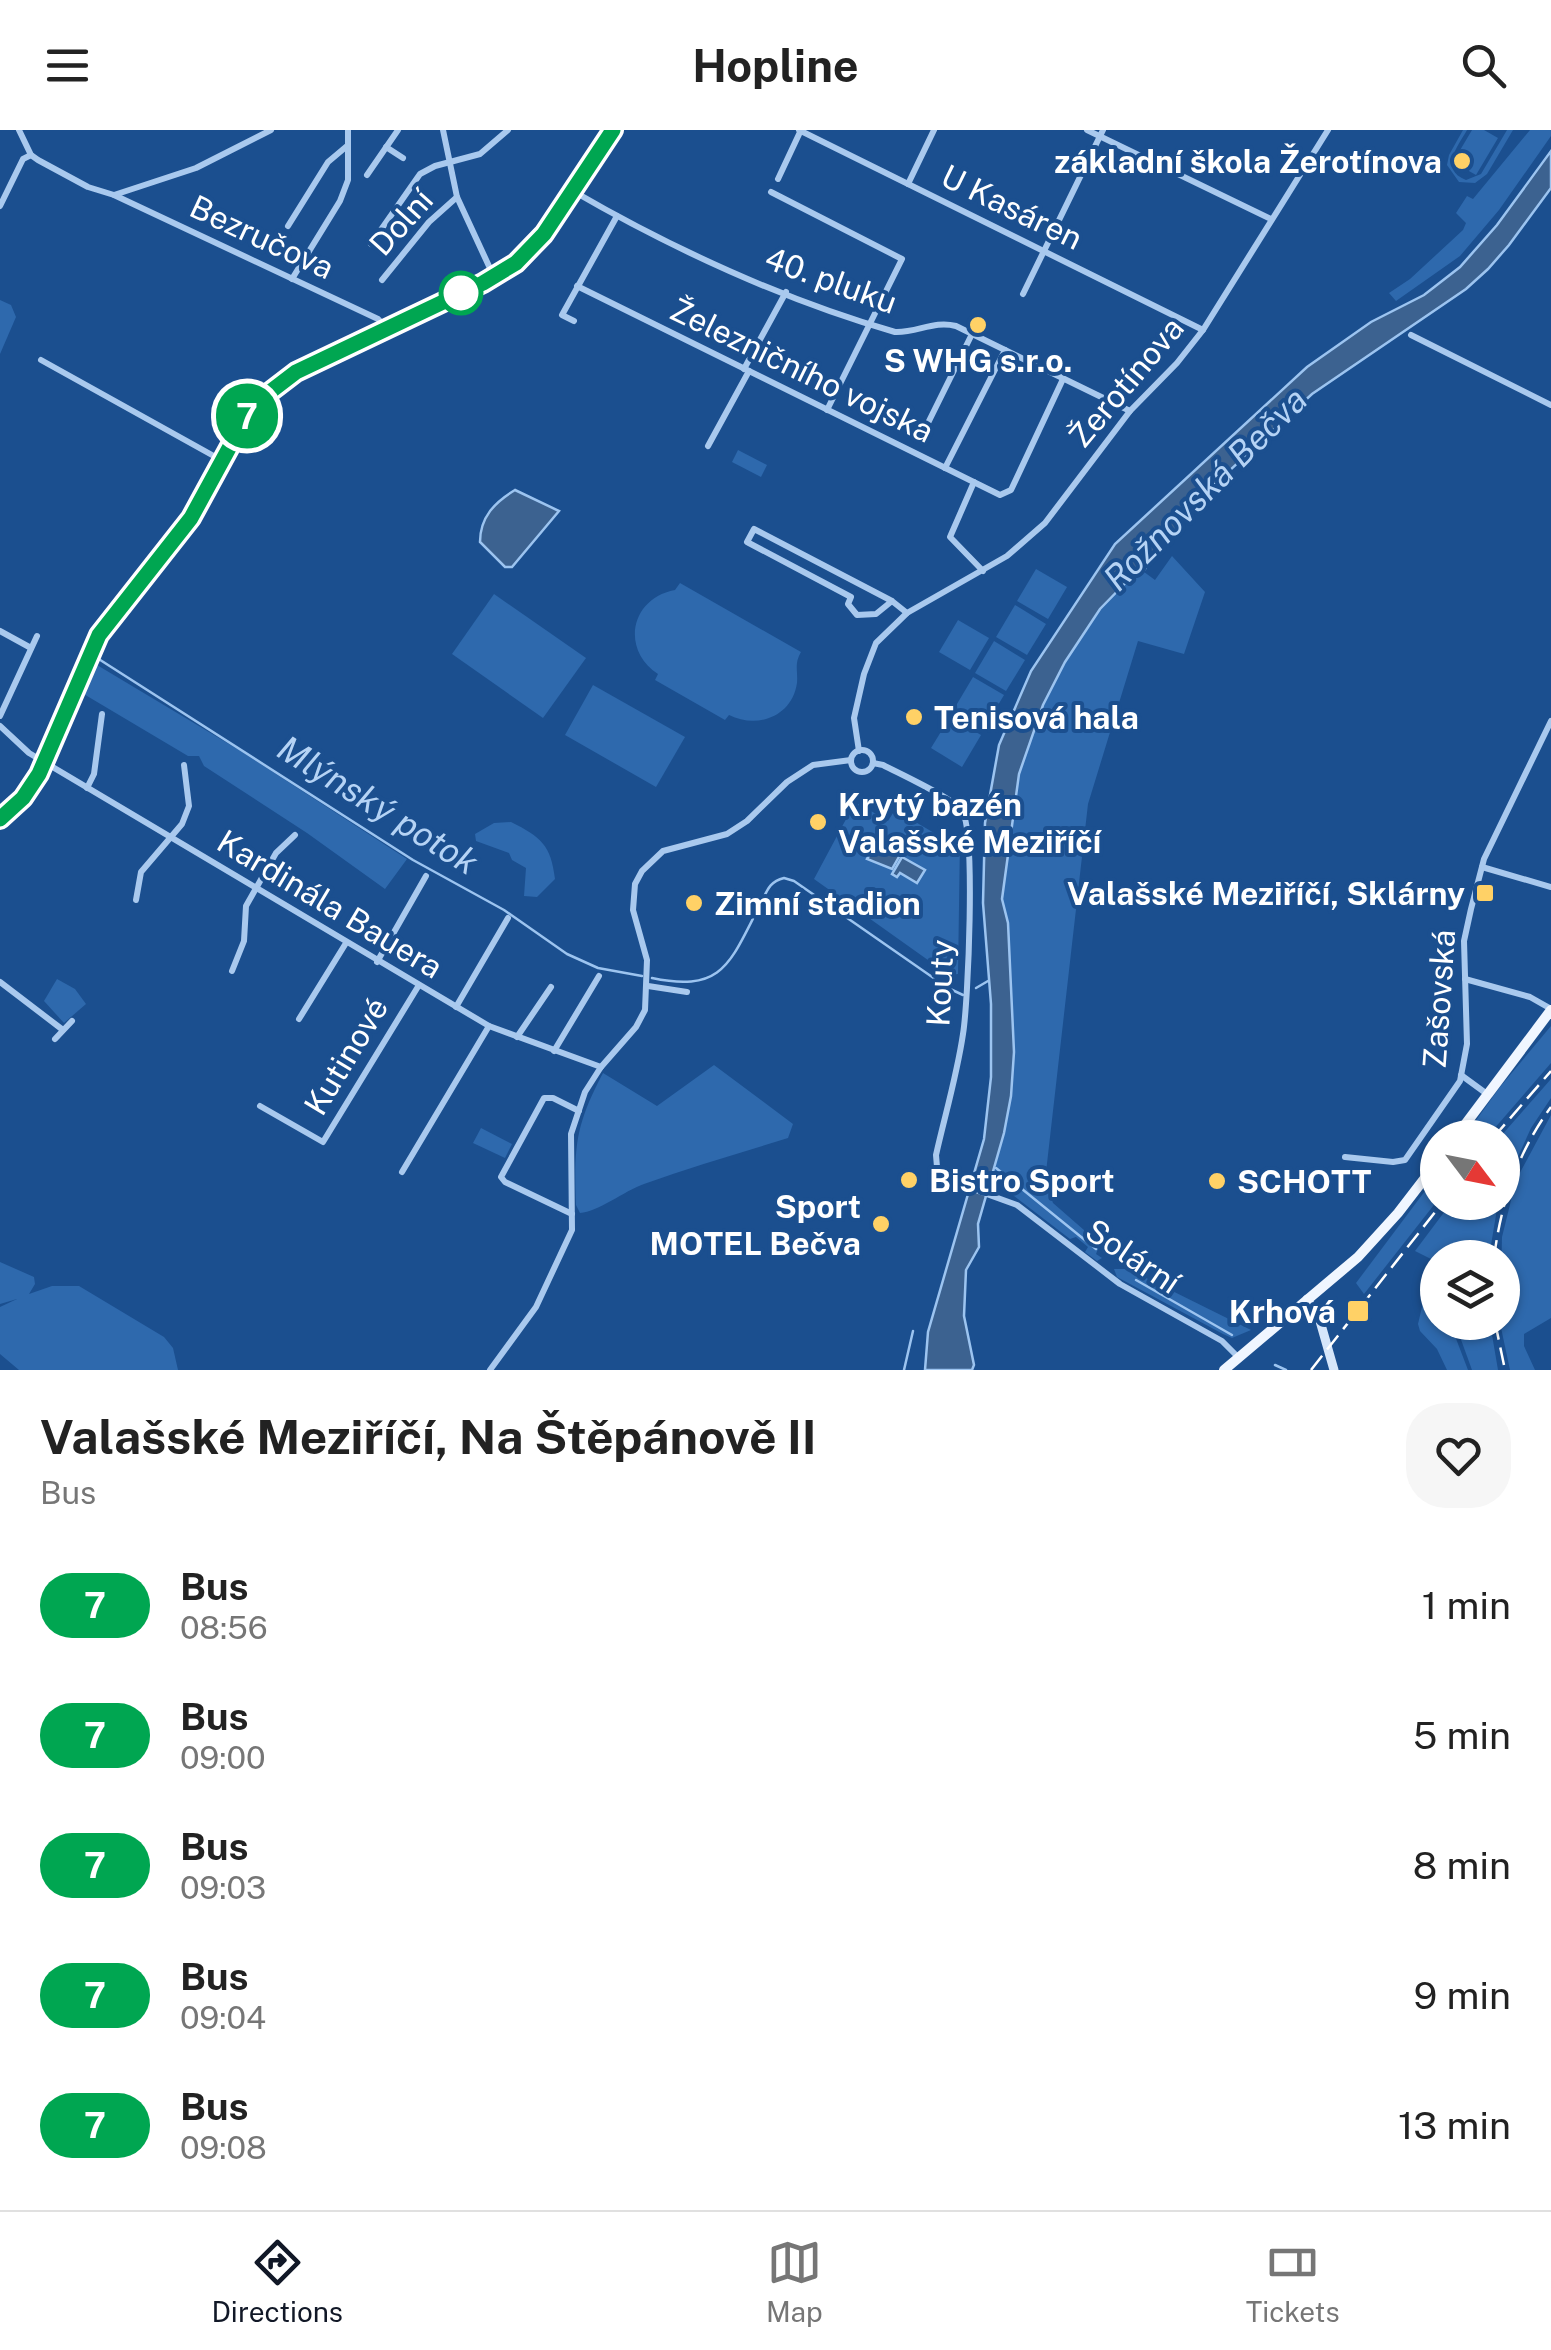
<!DOCTYPE html>
<meta charset="utf-8">
<style>
body{margin:0;font-family:"Public Sans",sans-serif;background:#f6f6f6;color:#222;height:100vh;display:flex;flex-direction:column;font-size:38px;white-space:nowrap}
*{box-sizing:border-box;margin:0}
p{font-size:32px;color:#767676}
.icon{flex:none;width:55px;height:55px;fill:none;stroke:currentColor;stroke-width:2;stroke-linecap:round;stroke-linejoin:round}
.map{position:relative;height:1240px;overflow:hidden}
.details{display:flex;flex-direction:column;background:#fff;flex:1}
.details>*{flex:none}
.badge{padding:0 20px;border-radius:32px;font-size:35px;line-height:65px}
.needle{width:65px;rotate:122deg}
.tools{position:absolute;left:1420px;top:990px;display:grid;gap:20px}
.tools a{display:grid;place-items:center;width:100px;height:100px;border-radius:50%;background:#fff;box-shadow:0 2px 8px #0004;font-size:50px}
.map>.badge{position:absolute;translate:-50% -50%;box-shadow:0 0 0 5px #fff}
.round{display:grid;place-items:center;flex:none;width:105px;height:105px;border-radius:40px;background:#f6f6f6}
.head{display:flex;align-items:center;justify-content:space-between;height:170px;padding:0 40px}
h1{font-size:48px;font-weight:700;line-height:75px}
ul{padding:0;list-style:none}
li{display:flex;align-items:center;gap:30px;height:130px;padding:0 40px}
li div{flex:1}
li b{display:block;font-size:38px}
li em{font-style:normal}
li .badge{min-width:110px;font-weight:700;text-align:center}
header{display:flex;justify-content:space-between;align-items:center;height:130px;padding:0 40px;background:#fff;font-size:45px;font-weight:700}
.dock{display:flex;justify-content:space-around;align-items:center;height:140px;border-top:2px solid #e0e0e0;background:#fff;font-size:28px;color:#767676}
.dock a{display:grid;justify-items:center;gap:5px}
.dock .active{color:#111827}
.map>svg:first-child{display:block}
</style>
<header><svg class="icon" aria-label="menu" viewBox="0 0 24 24"><path d="M4 6h16M4 12h16M4 18h16"/></svg>Hopline<svg class="icon" aria-label="search" viewBox="0 0 24 24"><circle cx="10" cy="10" r="6"/><path d="M15 15l6 6"/></svg></header>
<div class="map">
<svg width="1551" height="1240" viewBox="0 0 1551 1240">
<rect width="100%" height="100%" fill="#1b4f8f"/>
<g fill="#2e69ad">
<path d="M 1463,0 L 1467,0 C 1457,18 1439,39 1466,50 L 1481,44 L 1507,0 L 1513,0 L 1487,44 L 1475,53 L 1459,52 L 1447,35 L 1449,25 Z"/>
<path d="M 1472,0 L 1484,0 L 1498,8 L 1476,45 L 1453,32 Z"/>
<path d="M 1530,0 L 1551,0 L 1551,6 L 1499,80 L 1460,126 L 1396,171 L 1389,163 L 1410,149 L 1463,100 L 1466,93 L 1456,83 L 1467,66 L 1473,69 Z"/>
<path d="M 0,170 L 11,175 L 16,187 L 0,224 Z"/>
<path d="M 738,320 L 767,335 L 761,347 L 732,332 Z"/>
<path d="M 1172,426 L 1205,462 L 1184,524 L 1138,511 L 1088,674 L 1045,1051 L 1053,1073 L 1100,1114 L 1096,1124 L 1102,1128 L 1097,1131 L 1085,1122 L 1088,1117 L 1076,1107 L 1070,1109 L 992,1049 L 1004,1003 L 1014,922 L 1008,793 L 1002,769 L 1019,644 L 1044,573 L 1065,532 L 1100,479 L 1140,439 L 1155,450 Z"/>
<path d="M 1036,439 L 1067,457 L 1048,489 L 1017,471 Z"/>
<path d="M 680,453 L 801,522 C 794,534 798,540 797,553 C 792,587 757,599 729,585 L 725,590 L 655,550 L 658,544 C 620,519 631,468 675,460 Z"/>
<path d="M 494,464 L 586,528 L 543,588 L 452,524 Z"/>
<path d="M 1015,475 L 1046,494 L 1027,525 L 996,507 Z"/>
<path d="M 958,490 L 989,508 L 970,540 L 939,522 Z"/>
<path d="M 994,511 L 1025,530 L 1006,561 L 975,543 Z"/>
<path d="M 97,535 L 239,620 L 407,729 L 385,759 L 307,703 L 204,636 L 199,626 L 188,626 L 82,563 Z"/>
<path d="M 973,547 L 1004,565 L 985,597 L 954,579 Z"/>
<path d="M 593,555 L 685,607 L 656,657 L 565,605 Z"/>
<path d="M 950,587 L 981,605 L 962,637 L 931,618 Z"/>
<path d="M 859,674 L 888,691 L 895,680 L 953,714 L 958,706 L 960,708 L 958,844 L 949,845 L 814,749 L 852,678 Z"/>
<path d="M 511,692 C 541,707 551,715 555,749 L 537,767 L 524,766 L 526,738 L 512,730 L 509,723 L 476,711 L 475,704 L 494,693 Z"/>
<path d="M 57,849 L 75,859 L 86,874 L 64,893 L 44,871 Z"/>
<path d="M 1551,896 L 1551,933 L 1487,1007 L 1464,1007 L 1500,957 Z"/>
<path d="M 714,935 L 793,994 L 788,1008 C 740,1023 691,1037 644,1054 C 624,1061 598,1082 580,1083 L 576,1075 C 574,1017 575,996 603,943 L 657,976 Z"/>
<path d="M 1551,949 L 1551,968 L 1531,998 L 1503,1060 L 1502,1008 L 1500,1007 Z"/>
<path d="M 1551,985 L 1551,1188 L 1524,1204 L 1524,1216 L 1535,1240 L 1510,1240 L 1500,1193 L 1502,1107 L 1516,1050 Z"/>
<path d="M 481,998 L 512,1014 L 505,1028 L 473,1013 Z"/>
<path d="M 1437,1045 L 1437,1071 L 1364,1164 L 1356,1153 Z"/>
<path d="M 1451,1073 L 1498,1073 L 1489,1127 L 1438,1128 L 1438,1192 L 1450,1193 L 1468,1240 L 1447,1240 L 1437,1219 L 1420,1201 L 1418,1194 L 1433,1130 L 1415,1121 Z"/>
<path d="M 0,1132 L 34,1147 L 35,1154 L 29,1164 L 52,1156 L 79,1156 L 164,1207 L 173,1218 L 178,1240 L 19,1240 L 0,1224 L 0,1177 L 17,1169 L 0,1174 Z"/>
<path d="M 1114,1139 L 1128,1139 L 1251,1200 L 1232,1208 L 1223,1204 L 1117,1147 Z"/>
<path d="M 1455,1193 L 1490,1193 L 1498,1240 L 1472,1240 Z"/>
</g>
<g fill="#3c6290" stroke="#9cc4f0" stroke-width="2.5">
<path d="M 1551,21 L 1551,58 L 1509,115 L 1488,139 L 1466,159 L 1312,264 L 1201,367 L 1144,440 L 1139,439 L 1100,479 L 1065,532 L 1043,575 L 1019,644 L 1002,769 L 1008,793 L 1014,922 L 1011,966 L 1004,1003 L 978,1094 L 979,1117 L 966,1140 L 964,1186 L 974,1235 L 972,1240 L 925,1240 L 928,1202 L 984,1009 L 991,947 L 991,874 L 983,773 L 985,693 L 999,615 L 1031,541 L 1115,414 L 1307,237 L 1371,192 L 1424,165 L 1460,137 L 1497,95 Z"/>
<path d="M 515,360 L 559,381 L 512,437 L 505,437 L 480,412 C 480,387 495,372 515,360 Z"/>
<path d="M 882,704 L 904,718 L 892,739 L 867,729 Z"/>
<path d="M 902,727 L 925,740 L 917,753 L 900,743 L 897,747 L 892,744 Z"/>
</g>
<g fill="none" stroke-linecap="round" stroke-linejoin="round">
<g stroke="#9cc4f0" stroke-width="2.5">
<path d="M 94,526 L 413,730 L 504,780 L 567,824 L 598,838 L 642,846"/>
<path d="M 652,848 C 724,863 730,832 760,775 C 767,762 768,752 784,748 L 794,751 L 948,858 L 963,865"/>
<path d="M 976,858 L 988,851"/>
<path d="M 996,1038 L 1096,1119"/>
<path d="M 1136,1150 L 1232,1205"/>
<path d="M 1275,1235 L 1286,1240"/>
<path d="M 904,1240 L 913,1201"/>
</g>
<g stroke="#a9c9ee" stroke-width="6">
<path d="M 19,0 L 31,25 L 38,30 L 88,57 L 114,65 L 196,38 L 271,0"/>
<path d="M 443,0 L 457,67 L 494,147"/>
<path d="M 799,0 L 1203,200"/>
<path d="M 1087,0 L 1271,89"/>
<path d="M 386,17 L 403,28"/>
<path d="M 367,45 L 398,0"/>
<path d="M 778,49 L 801,0"/>
<path d="M 908,54 L 934,0"/>
<path d="M 573,61 C 671,118 786,171 895,202 C 917,203 934,190 956,196 L 1130,281"/>
<path d="M 771,62 L 902,129 L 827,280"/>
<path d="M 114,65 L 378,189 L 387,199"/>
<path d="M 0,76 L 23,29 L 31,25"/>
<path d="M 288,96 L 328,32 L 347,16"/>
<path d="M 371,114 L 420,44 L 435,36 L 480,24 L 508,0"/>
<path d="M 292,149 L 340,71 L 348,50 L 348,0"/>
<path d="M 382,150 L 429,92 L 457,67"/>
<path d="M 577,156 L 1000,365 L 1011,360 L 1063,249"/>
<path d="M 1023,164 L 1103,0"/>
<path d="M 574,191 L 562,185 L 617,86"/>
<path d="M 1411,205 L 1551,275"/>
<path d="M 41,230 L 221,330"/>
<path d="M 744,239 L 786,162"/>
<path d="M 927,295 L 972,204"/>
<path d="M 708,316 L 749,241"/>
<path d="M 945,338 L 1005,220"/>
<path d="M 974,352 L 950,407 L 983,441"/>
<path d="M 892,471 L 876,484 L 857,485 L 848,474 L 851,467 L 747,412 L 754,399 L 892,471 L 907,483"/>
<path d="M 0,501 L 31,518"/>
<path d="M 0,586 L 37,506"/>
<path d="M 0,596 L 29,623 L 489,896 L 601,937"/>
<circle cx="862" cy="631" r="11"/>
<path d="M 859,621 L 854,588 L 864,544 L 876,513 L 907,483 L 1007,426 L 1045,393 L 1130,281 L 1177,233 L 1203,200 L 1328,0"/>
<path d="M 873,633 L 883,635 C 900,644 953,668 962,681 C 976,701 968,874 963,904 C 957,945 945,985 936,1025 L 937,1037 L 948,1050 L 1017,1075 L 1120,1154 L 1222,1211 L 1238,1227"/>
<path d="M 87,658 L 94,644 L 102,584"/>
<path d="M 1482,737 L 1551,757"/>
<path d="M 136,770 L 141,742 L 182,694 L 189,676 L 184,635"/>
<path d="M 377,832 L 426,746"/>
<path d="M 232,841 L 244,811 L 246,776 L 276,723 L 295,705"/>
<path d="M 1465,849 L 1530,867 L 1551,879"/>
<path d="M 0,852 L 63,900"/>
<path d="M 648,856 L 687,862"/>
<path d="M 456,877 L 508,788"/>
<path d="M 299,889 L 346,813"/>
<path d="M 517,907 L 551,857"/>
<path d="M 55,909 L 72,891"/>
<path d="M 554,921 L 599,846"/>
<path d="M 1461,945 L 1487,964"/>
<path d="M 260,976 L 323,1012 L 419,855"/>
<path d="M 1345,1027 L 1393,1032 L 1405,1030 L 1460,951 L 1467,914 L 1464,811 L 1471,779 L 1484,729 L 1551,591"/>
<path d="M 402,1042 L 489,896"/>
<path d="M 572,1084 L 505,1052 L 501,1047 L 544,968 L 553,968 L 579,981"/>
<path d="M 490,1240 L 536,1177 L 572,1100 L 571,1004 L 585,962 L 601,937 L 636,897 L 645,880 L 647,830 L 633,780 L 635,754 L 642,741 L 663,721 L 727,704 L 747,691 L 787,652 L 813,635 L 851,630"/>
</g>
<g stroke="#d6e6fa" stroke-width="9">
<path d="M 0,689 C 51,644 60,582 89,523 C 112,477 151,442 181,401 C 217,351 233,280 289,246 L 483,153 L 516,133 L 543,104 L 612,0"/>
<path d="M 1307,1169 L 1320,1191 L 1334,1240"/>
</g>
<g stroke="#f0f6ff" stroke-width="10">
<path d="M 1455,1008 L 1551,880"/>
<path d="M 1224,1240 L 1358,1127 L 1398,1083 L 1438,1031"/>
</g>
<g stroke="#fff" stroke-width="2.5" stroke-dasharray="18 8" stroke-linecap="butt">
<path d="M 1493,1008 L 1551,941"/>
<path d="M 1494,1128 C 1501,1072 1518,1022 1551,977"/>
<path d="M 1495,1192 L 1505,1240"/>
<path d="M 1311,1240 L 1443,1072"/>
</g>
</g>
<g fill="none" stroke-linecap="round" stroke-linejoin="round">
<defs>
<path id="line" d="M 0,689 L 23,668 L 39,644 L 99,505 L 191,388 L 240,298 L 262,268 L 296,242 L 483,153 L 516,133 L 544,104 L 613,0"/>
</defs>
<use href="#line" stroke="#fff" stroke-width="22"/>
<use href="#line" stroke="#00a651" stroke-width="15"/>
</g>
<g fill="#ffd166" stroke="#1b4f8f" stroke-width="4">
<circle cx="1462" cy="31" r="10"/>
<circle cx="978" cy="195" r="10"/>
<circle cx="914" cy="587" r="10"/>
<circle cx="818" cy="692" r="10"/>
<rect x="1475" y="753" width="20" height="20" rx="5"/>
<circle cx="694" cy="773" r="10"/>
<circle cx="909" cy="1050" r="10"/>
<circle cx="1217" cy="1051" r="10"/>
<circle cx="881" cy="1094" r="10"/>
<rect x="1346" y="1169" width="24" height="24" rx="5"/>
</g>
<circle fill="#fff" stroke="#00a651" stroke-width="5" cx="461" cy="163" r="20"/>
<g text-anchor="middle" dominant-baseline="central" stroke-width="8" stroke-linejoin="round" paint-order="stroke">
<g font-size="32" font-weight="bold" fill="#fff" stroke="#1b4f8f" text-anchor="start">
<text x="1442" y="31" text-anchor="end">základní škola Žerotínova</text>
<text x="978" y="230" text-anchor="middle">S WHG s.r.o.</text>
<text x="934" y="587">Tenisová hala</text>
<text x="838" y="674">Krytý bazén<tspan x="838" dy="37">Valašské Meziříčí</tspan></text>
<text x="1465" y="763" text-anchor="end">Valašské Meziříčí, Sklárny</text>
<text x="714" y="773">Zimní stadion</text>
<text x="929" y="1050">Bistro Sport</text>
<text x="1237" y="1051">SCHOTT</text>
<text x="861" y="1076" text-anchor="end">Sport<tspan x="861" dy="37">MOTEL Bečva</tspan></text>
<text x="1336" y="1181" text-anchor="end">Krhová</text>
</g>
<g font-size="32" fill="#fff" stroke="#1b4f8f">
<text transform="translate(1012 77) rotate(26)">U Kasáren</text>
<text transform="translate(401 92) rotate(-48)">Dolní</text>
<text transform="translate(262 107) rotate(25)">Bezručova</text>
<text transform="translate(831 150) rotate(20)">40. pluku</text>
<text transform="translate(802 240) rotate(26)">Železničního vojska</text>
<text transform="translate(1126 252) rotate(-50)">Žerotínova</text>
<text transform="translate(330 774) rotate(31)">Kardinála Bauera</text>
<text transform="translate(940 853) rotate(-87)">Kouty</text>
<text transform="translate(1439 869) rotate(-86)">Zašovská</text>
<text transform="translate(346 926) rotate(-59)">Kutinové</text>
<text transform="translate(1133 1126) rotate(34)">Solární</text>
</g>
<g font-size="35" font-style="italic" fill="#b5d3f5" stroke="#1b4f8f">
<text transform="translate(1205 359) rotate(-45)">Rožnovská Bečva</text>
<text transform="translate(378 675) rotate(32)">Mlýnský potok</text>
</g>
</g>
</svg>
<div class="tools">
<a><svg class="needle" viewBox="-14 -14 28 28"><path d="M0-13l5 13h-10z" fill="#e53935"/><path d="M0 13l5-13h-10z" fill="#767676"/></svg></a>
<a><svg class="icon" aria-label="layers" viewBox="0 0 24 24"><path d="M12 4l9 5-9 5-9-5zM3 14l9 5 9-5"/></svg></a>
</div>
<b class="badge" style="left:247px;top:286px;background:#00a651;color:#fff">7</b>
</div>
<section class="details">
<div class="head"><div><h1>Valašské Meziříčí, Na Štěpánově II</h1><p>Bus</p></div><a class="round"><svg class="icon" aria-label="heart" viewBox="0 0 24 24"><path d="M12 20l-8-8c-3-5 5-10 8-4 3-6 11-1 8 4z"/></svg></a></div>
<ul>
<li><span class="badge" style="background:#00a651;color:#fff">7</span><div><b>Bus</b><p>08:56</p></div><em>1 min</em></li>
<li><span class="badge" style="background:#00a651;color:#fff">7</span><div><b>Bus</b><p>09:00</p></div><em>5 min</em></li>
<li><span class="badge" style="background:#00a651;color:#fff">7</span><div><b>Bus</b><p>09:03</p></div><em>8 min</em></li>
<li><span class="badge" style="background:#00a651;color:#fff">7</span><div><b>Bus</b><p>09:04</p></div><em>9 min</em></li>
<li><span class="badge" style="background:#00a651;color:#fff">7</span><div><b>Bus</b><p>09:08</p></div><em>13 min</em></li>
</ul>
</section>
<nav class="dock">
<a class="active"><svg class="icon" aria-label="directions" viewBox="0 0 24 24"><path d="M12 3l9 9-9 9-9-9zM9 14v-3h6M13 9l2 2-2 2"/></svg>Directions</a>
<a><svg class="icon" aria-label="map" viewBox="0 0 24 24"><path d="M3 6l6-2 6 2 6-2v14l-6 2-6-2-6 2zM9 4v14M15 6v14"/></svg>Map</a>
<a><svg class="icon" aria-label="tickets" viewBox="0 0 24 24"><path d="M3 7h18v10H3zM15 7v10"/></svg>Tickets</a>
</nav>
